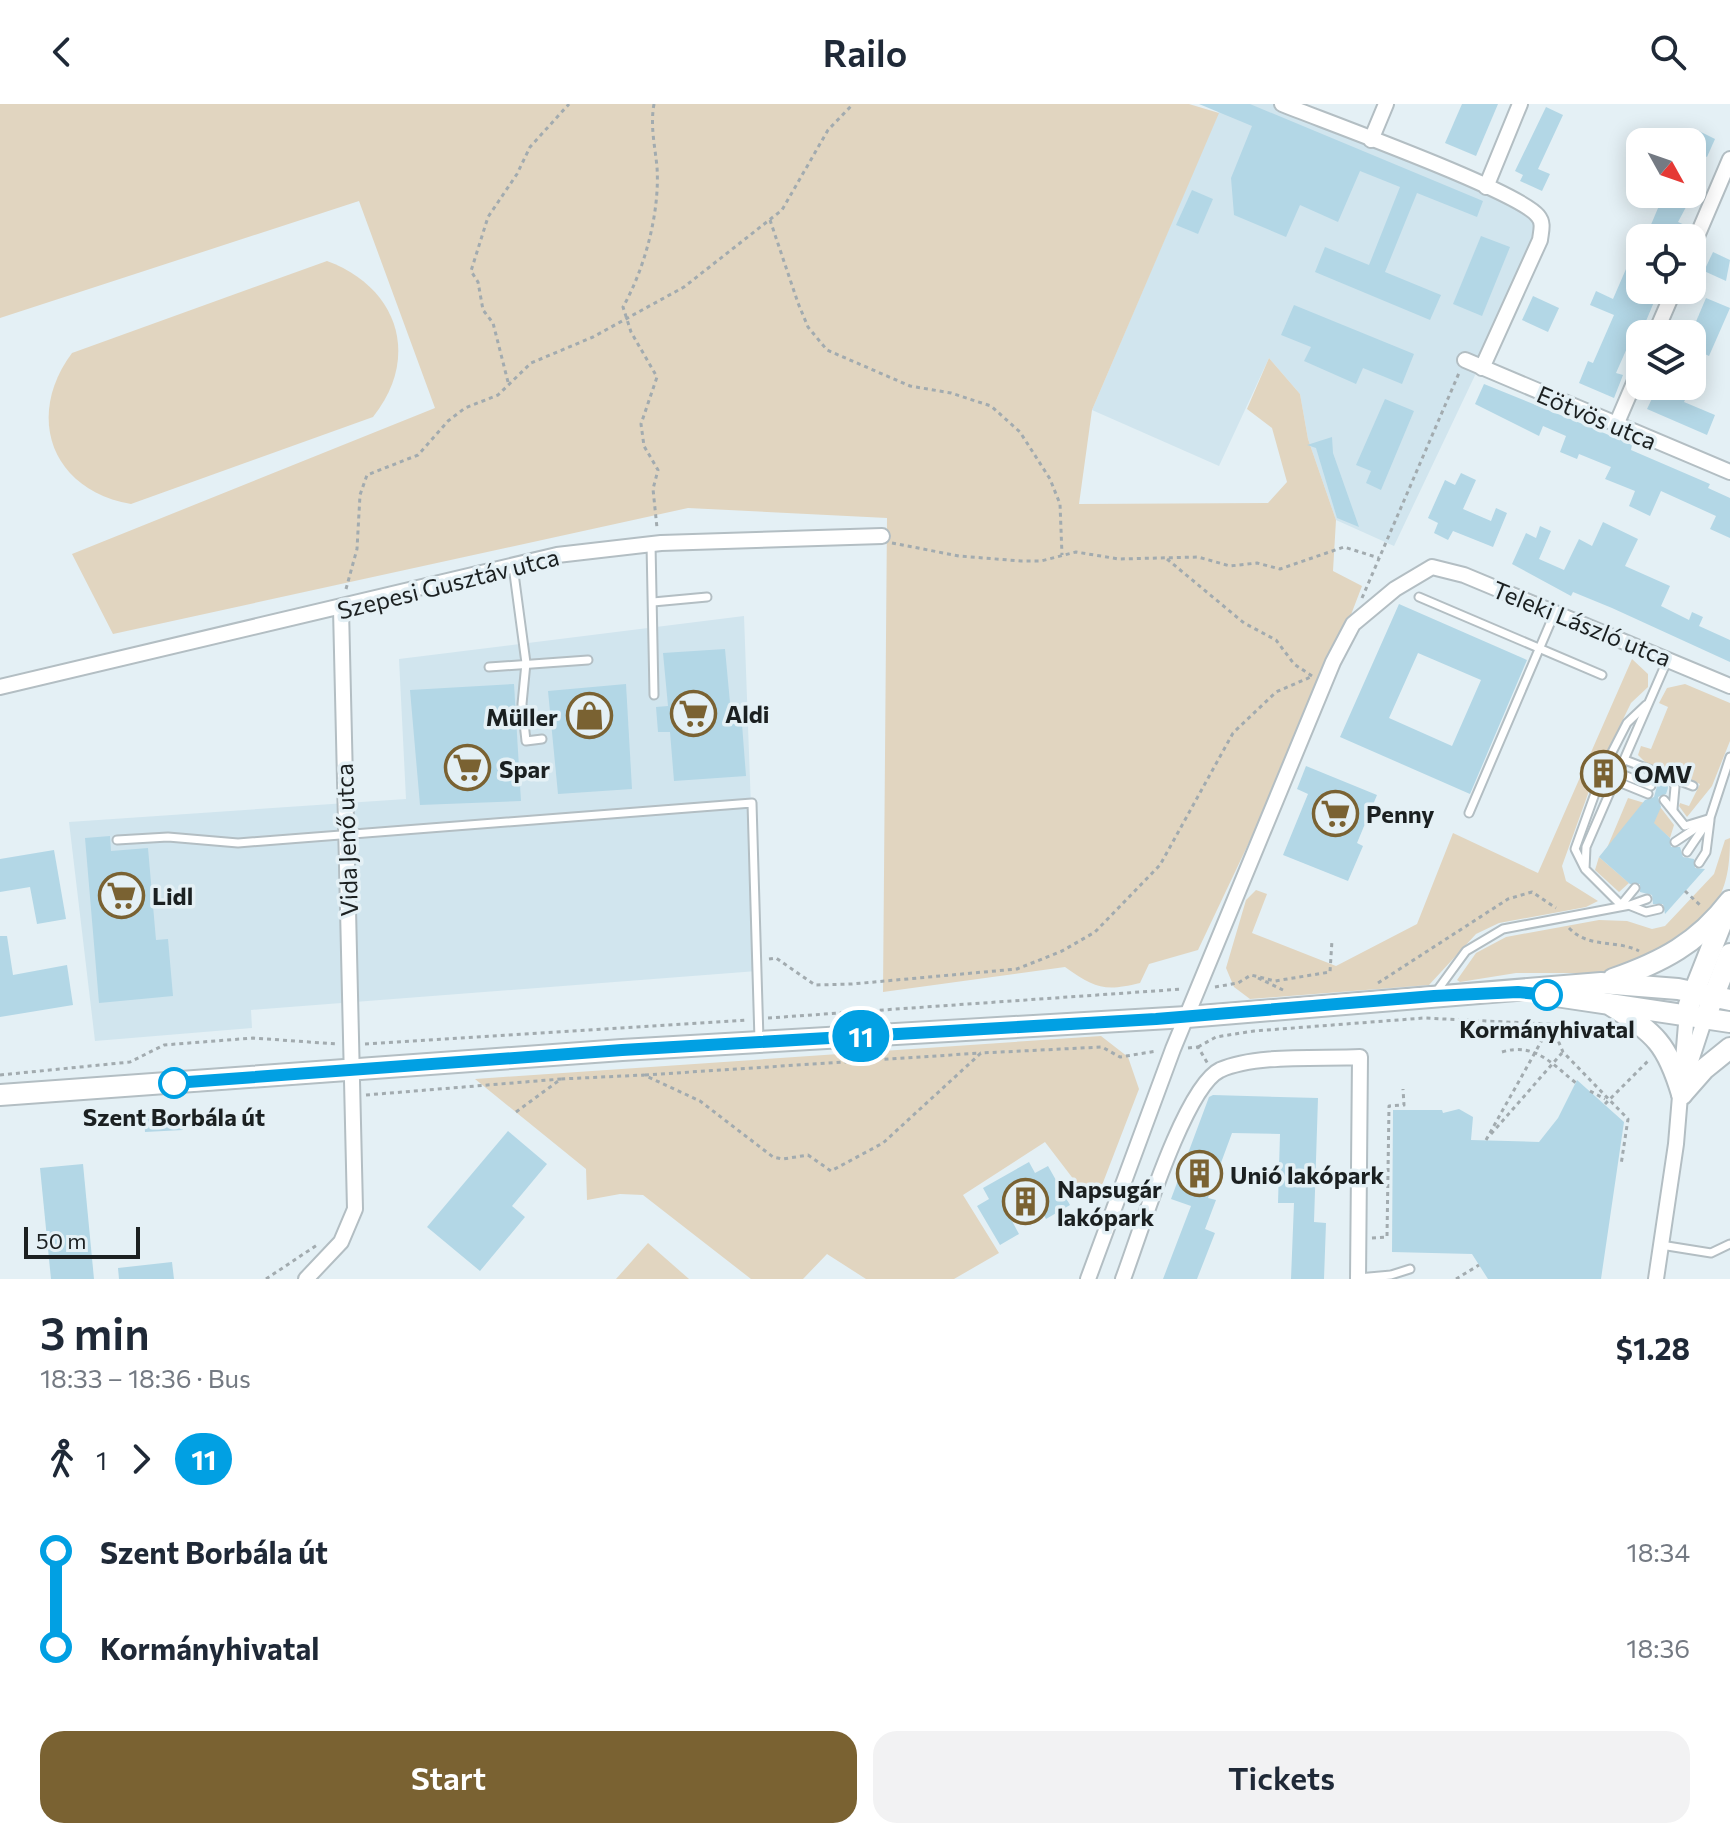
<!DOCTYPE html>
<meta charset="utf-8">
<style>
body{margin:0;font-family:Commissioner,sans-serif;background:#f2f2f3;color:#1f2937;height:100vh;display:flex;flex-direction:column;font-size:30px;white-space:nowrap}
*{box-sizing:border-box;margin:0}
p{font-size:26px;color:#747a83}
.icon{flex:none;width:44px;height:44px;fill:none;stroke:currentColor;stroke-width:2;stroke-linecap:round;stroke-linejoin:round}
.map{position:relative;height:1175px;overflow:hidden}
.details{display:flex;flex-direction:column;background:#fff;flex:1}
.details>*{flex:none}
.badge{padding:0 16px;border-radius:26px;font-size:28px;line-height:52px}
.needle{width:52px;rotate:130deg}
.controls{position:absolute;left:1626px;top:24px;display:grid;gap:16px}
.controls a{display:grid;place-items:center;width:80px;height:80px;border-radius:16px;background:#fff;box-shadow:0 4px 20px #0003;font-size:40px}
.scale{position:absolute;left:24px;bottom:20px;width:116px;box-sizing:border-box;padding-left:8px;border:4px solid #1b2021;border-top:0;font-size:22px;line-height:28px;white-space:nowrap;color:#1b2021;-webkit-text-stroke:6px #e4f0f5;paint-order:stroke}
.map>.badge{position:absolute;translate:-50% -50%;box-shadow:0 0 0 4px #fff}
.legs{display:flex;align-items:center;gap:12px;height:88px;padding:0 40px;font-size:26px}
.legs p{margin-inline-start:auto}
.headline{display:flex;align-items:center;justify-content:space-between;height:136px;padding:0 40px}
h1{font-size:44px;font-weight:600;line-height:60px}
.cta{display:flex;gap:16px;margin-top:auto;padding:16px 40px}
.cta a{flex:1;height:92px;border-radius:24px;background:#7a6232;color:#fff;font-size:32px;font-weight:600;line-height:92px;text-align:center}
.cta a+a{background:#f2f2f3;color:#1f2937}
ul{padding:0 40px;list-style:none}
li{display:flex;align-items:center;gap:28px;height:96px;font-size:30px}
li i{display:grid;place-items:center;width:12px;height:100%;margin:0 10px;background:currentColor}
li i::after{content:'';width:20px;height:20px;margin:-10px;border:6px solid;border-radius:50%;background:#fff}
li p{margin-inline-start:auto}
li:first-child i{background:linear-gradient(#0000 50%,currentColor 0)}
li:last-child i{background:linear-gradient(currentColor 50%,#0000 0)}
header{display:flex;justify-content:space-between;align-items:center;height:104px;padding:0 40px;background:#fff;font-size:36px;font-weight:600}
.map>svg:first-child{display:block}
</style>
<header><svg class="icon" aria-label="back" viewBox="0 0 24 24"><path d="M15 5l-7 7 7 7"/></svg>Railo<svg class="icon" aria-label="search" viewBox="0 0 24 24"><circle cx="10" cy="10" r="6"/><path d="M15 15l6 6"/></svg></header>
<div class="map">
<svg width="1730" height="1175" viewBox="0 0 1730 1175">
<rect width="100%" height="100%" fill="#e4f0f5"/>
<g fill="#d1e5ee">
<path d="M 1222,0 L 1289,0 L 1545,107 L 1478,265 L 1394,442 L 1336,416 L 1308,335 L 1300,290 L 1269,254 L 1219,362 L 1092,306 Z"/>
<path d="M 744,512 L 757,867 L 251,906 L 252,924 L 95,937 L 69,718 L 406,695 L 399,555 Z"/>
</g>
<g fill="#e1d5c0">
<path d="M 0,0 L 1189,0 L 1219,9 L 1092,306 L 1079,400 L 1268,399 L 1287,378 L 1272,324 L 1247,305 L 1269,254 L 1300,290 L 1308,335 L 1336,416 L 1333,467 L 1362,482 L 1326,576 L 1198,846 L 1149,860 L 1140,879 C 1104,888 1095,884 1065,863 L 883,888 L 887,414 L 688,404 L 113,530 L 72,450 L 435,304 L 359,97 L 0,214 Z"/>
<path d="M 327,157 C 398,183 421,253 373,313 L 131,400 C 51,386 25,312 72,249 Z"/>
<path d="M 1632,555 L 1648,570 L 1648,583 L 1631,599 L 1605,652 L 1602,651 L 1562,762 L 1566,777 L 1598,797 L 1586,803 L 1499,819 L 1476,830 L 1429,881 L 1250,895 L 1234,883 L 1226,864 L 1246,796 L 1256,786 L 1267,790 L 1252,829 L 1336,862 L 1417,820 L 1453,729 L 1538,769 Z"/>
<path d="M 1685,580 L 1730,599 L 1730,637 L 1712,682 L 1687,713 L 1679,702 L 1680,699 L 1689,702 L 1700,680 L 1646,659 L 1638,651 L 1641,642 L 1651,645 L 1668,603 L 1659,599 L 1667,584 Z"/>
<path d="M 1628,694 L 1661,704 L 1674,721 L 1670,734 L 1640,707 L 1607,744 Z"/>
<path d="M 1730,734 C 1730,799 1711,810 1662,846 L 1655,847 L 1653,857 L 1603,869 L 1516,869 L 1460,878 L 1457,876 L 1476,849 L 1506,833 L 1599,816 L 1627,817 L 1652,825 L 1665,822 L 1714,770 L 1725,736 Z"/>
<path d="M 1599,753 L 1629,779 L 1619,788 L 1595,766 Z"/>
<path d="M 1101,932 L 1128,953 L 1139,985 L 1094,1102 L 1045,1038 L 963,1091 L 999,1149 L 954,1175 L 866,1175 L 827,1150 L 803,1175 L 751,1175 L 643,1091 L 620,1090 L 587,1096 L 586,1065 L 475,975 Z"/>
<path d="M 648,1139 L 689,1175 L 616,1175 Z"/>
</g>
<g fill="#b3d7e6" fill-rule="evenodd">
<path d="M 1199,0 L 1250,0 L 1483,97 L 1477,113 L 1417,89 L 1385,168 L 1441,191 L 1430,216 L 1315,168 L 1325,143 L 1369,161 L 1400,83 L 1360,67 L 1338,118 L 1300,101 L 1286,133 L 1234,111 L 1231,74 L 1252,22 Z"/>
<path d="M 1462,0 L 1498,0 L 1476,52 L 1445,39 Z"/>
<path d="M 1546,3 L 1563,11 L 1538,65 L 1550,70 L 1542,87 L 1520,77 L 1523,71 L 1515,67 Z"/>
<path d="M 1699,27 L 1715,35 L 1707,53 L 1692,46 Z"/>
<path d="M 1192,86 L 1213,95 L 1198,130 L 1176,121 Z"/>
<path d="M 1664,90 L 1693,90 L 1678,118 L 1687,122 L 1682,134 L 1658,134 L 1647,130 Z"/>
<path d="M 1481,132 L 1510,143 L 1482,212 L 1453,200 Z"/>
<path d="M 1713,148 L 1730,156 L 1726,177 L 1704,167 Z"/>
<path d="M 1626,165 L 1640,171 L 1640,186 L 1659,186 L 1641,229 L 1635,226 L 1616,269 L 1623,271 L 1614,294 L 1579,279 L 1588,257 L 1593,259 L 1614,211 L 1590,201 L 1596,187 L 1613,195 Z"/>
<path d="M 1533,192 L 1559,204 L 1548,228 L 1522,216 Z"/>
<path d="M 1706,194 L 1730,204 L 1709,252 L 1692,244 L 1692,227 Z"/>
<path d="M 1294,201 L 1414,250 L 1402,280 L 1363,264 L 1356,280 L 1304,257 L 1311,243 L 1281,231 Z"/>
<path d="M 1484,280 L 1590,323 L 1632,341 L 1631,346 L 1710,380 L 1708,384 L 1730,394 L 1730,434 L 1710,425 L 1716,412 L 1661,387 L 1650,412 L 1629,402 L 1635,387 L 1605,375 L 1611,363 L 1579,350 L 1577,355 L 1560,348 L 1566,332 L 1543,322 L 1539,332 L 1475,300 Z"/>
<path d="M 1658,282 L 1690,285 L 1684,298 L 1715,311 L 1707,331 L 1647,305 Z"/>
<path d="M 1385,295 L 1414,307 L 1381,386 L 1366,379 L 1371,367 L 1356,361 Z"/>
<path d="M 1332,333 L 1333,349 L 1359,423 L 1337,414 L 1316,344 L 1307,341 Z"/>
<path d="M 1461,369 L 1476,376 L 1463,405 L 1491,417 L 1496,404 L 1507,409 L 1493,443 L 1453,427 L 1448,436 L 1434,429 L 1438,419 L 1428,414 L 1445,376 L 1455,381 Z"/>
<path d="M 1603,418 L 1638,435 L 1625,462 L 1670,482 L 1661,502 L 1689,516 L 1692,508 L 1703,513 L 1699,522 L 1730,536 L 1730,558 L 1612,504 L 1573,488 L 1571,492 L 1512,460 L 1526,429 L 1536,434 L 1540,422 L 1551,427 L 1539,455 L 1564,466 L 1579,435 L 1592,442 Z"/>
<path d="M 1399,500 L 1527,556 L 1470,690 L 1340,633 ZM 1418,549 L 1481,576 L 1452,642 L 1389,614 Z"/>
<path d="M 725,545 L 732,620 L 742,620 L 746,672 L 674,677 L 670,628 L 658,628 L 656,603 L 668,602 L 663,549 Z"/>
<path d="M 514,580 L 521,697 L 420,701 L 410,586 Z"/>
<path d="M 626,580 L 632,685 L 558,690 L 548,587 Z"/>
<path d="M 1602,650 L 1607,660 L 1616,657 L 1603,687 L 1600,678 L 1589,680 Z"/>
<path d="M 1306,662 L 1377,691 L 1357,739 L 1363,742 L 1348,777 L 1283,751 L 1308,690 L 1297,685 Z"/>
<path d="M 1654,674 L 1667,679 L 1668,684 L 1666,690 L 1658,693 L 1661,703 L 1654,719 L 1670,734 L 1671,743 L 1680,743 L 1683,753 L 1694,755 L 1695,764 L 1705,765 L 1665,810 L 1663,800 L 1653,800 L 1652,791 L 1640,788 L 1640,780 L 1630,780 L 1599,753 L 1645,696 L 1654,693 L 1657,682 Z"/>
<path d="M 110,732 L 111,747 L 148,744 L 156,836 L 168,835 L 173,892 L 99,899 L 85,734 Z"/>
<path d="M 54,746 L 66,815 L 37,820 L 30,783 L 0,788 L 0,755 Z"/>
<path d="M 0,832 L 7,832 L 13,871 L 67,861 L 73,901 L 0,913 Z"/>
<path d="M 1577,976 L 1624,1018 L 1601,1175 L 1488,1175 L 1472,1150 L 1392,1148 L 1393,1006 L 1442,1006 L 1443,1009 L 1459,1005 L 1473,1013 L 1471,1036 L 1539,1038 L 1558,1014 Z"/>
<path d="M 1213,991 L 1318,994 L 1314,1118 L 1326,1119 L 1324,1175 L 1291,1175 L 1294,1099 L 1278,1099 L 1280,1030 L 1232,1029 L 1208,1094 L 1216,1096 L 1205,1125 L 1215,1129 L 1197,1175 L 1163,1175 L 1191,1102 L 1171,1095 L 1209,993 Z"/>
<path d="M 183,1010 L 183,1026 L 145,1028 L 144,1012 Z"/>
<path d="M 508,1027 L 547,1060 L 512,1102 L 525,1113 L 480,1167 L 427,1123 Z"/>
<path d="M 1029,1058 L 1035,1069 L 1048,1062 L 1070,1101 L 1046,1115 L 1039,1102 L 1012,1117 L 1019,1130 L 1000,1141 L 977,1102 L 989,1095 L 983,1084 Z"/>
<path d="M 83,1060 L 94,1175 L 51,1175 L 40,1064 Z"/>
<path d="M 172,1158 L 174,1175 L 119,1175 L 118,1164 Z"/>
</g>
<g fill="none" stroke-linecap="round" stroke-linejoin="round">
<defs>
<g id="lane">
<path d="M 651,440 L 654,591"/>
<path d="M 513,462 L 526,559 L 522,600 L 526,637 L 542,635"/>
<path d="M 1419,493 L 1602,571"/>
<path d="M 653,498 L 707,493"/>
<path d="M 489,563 L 588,556"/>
<path d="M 1609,654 L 1627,619 L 1646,601"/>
<path d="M 1625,656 L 1693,682"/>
<path d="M 1619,669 L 1651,682"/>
<path d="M 1672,674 L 1675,683 L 1673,705"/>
<path d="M 1616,677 L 1648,690"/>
<path d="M 1664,696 L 1685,722 L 1708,715"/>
<path d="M 1469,709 L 1555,508"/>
<path d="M 117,736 L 168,733 L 238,739 L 752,699 L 759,936"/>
<path d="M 1675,738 L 1699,722"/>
<path d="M 1687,748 L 1710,714 L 1730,653"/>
<path d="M 1699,759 L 1706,748 L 1710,716"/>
<path d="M 1584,763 L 1575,745 L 1597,684"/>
<path d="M 1635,784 L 1621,801 L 1585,765 L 1586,743 L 1667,557"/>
<path d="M 1631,802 L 1646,808 L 1659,805"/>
<path d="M 1436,888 L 1466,847 L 1503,825 L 1630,801 L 1647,795"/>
<path d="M 1661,1141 L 1711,1149 L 1730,1140"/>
<path d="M 1358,1174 L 1391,1171 L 1410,1165"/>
</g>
<g id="street">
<path d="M 1282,0 C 1324,17 1519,87 1538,112 C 1544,119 1541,127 1540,136 L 1482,264"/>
<path d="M 1371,36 L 1386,0"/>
<path d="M 1486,83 L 1520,0"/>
<path d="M 1692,144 L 1730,55"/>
<path d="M 1655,230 L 1674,186"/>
<path d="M 1465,256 L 1730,368"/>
<path d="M 1616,321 L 1640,265"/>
<path d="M 0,583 L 557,451 L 661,439 L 882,432"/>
<path d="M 1689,963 L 1706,911"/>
<path d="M 306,1175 L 341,1138 L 355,1105 L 341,505"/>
<path d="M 1088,1175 L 1173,945 L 1333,558 L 1353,520 L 1395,485 L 1432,463 L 1464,471 L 1730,582"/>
<path d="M 1123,1175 C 1139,1133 1184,983 1220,966 C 1256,950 1320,955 1360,953 L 1358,1175"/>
<path d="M 1656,1175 L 1676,1040 L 1687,908"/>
</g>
<g id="secondary">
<path d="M 1613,875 C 1662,858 1698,839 1730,797"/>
<path d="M 1556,892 L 1730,918"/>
<path d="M 1689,901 L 1723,815"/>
<path d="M 1612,902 C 1656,930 1667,940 1682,990"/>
<path d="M 1709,904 L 1730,850"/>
<path d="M 1682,990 L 1704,965 L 1730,944"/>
<path d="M 0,991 L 622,946 L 1187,913 L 1601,879 L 1678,885 L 1730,896"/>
</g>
</defs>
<use href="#lane" stroke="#b3bec3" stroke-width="11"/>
<use href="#street" stroke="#b3bec3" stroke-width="18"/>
<use href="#secondary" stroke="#b3bec3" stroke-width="24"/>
<g stroke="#a2abaf" stroke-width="3" stroke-dasharray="4 4" stroke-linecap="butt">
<path d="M 654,0 C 650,22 655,42 657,63 C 660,108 645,164 623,203 L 631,228 L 657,273 L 641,320 L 644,342 L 658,366 L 653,385 L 657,424"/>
<path d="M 770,116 L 798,199 L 808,223 L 827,246 L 910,282 L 951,289 L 991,302 L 1020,328 L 1050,375 L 1060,400 L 1062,451"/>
<path d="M 508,278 L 493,219 L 483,206 L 478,178 L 471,167 L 488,113 L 517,70 L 530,43 L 569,0"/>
<path d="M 892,439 L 959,452 L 1021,457 L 1041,457 L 1076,448 L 1119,455 L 1198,453 L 1230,462 L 1257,459 L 1280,465 L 1344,443 L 1379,454"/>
<path d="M 1167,455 L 1244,519 L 1276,536 L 1294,560 L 1312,572"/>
<path d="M 346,485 L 357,445 L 360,391 L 367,371 L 418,351 L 448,317 L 465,304 L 498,291 L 531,259 L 593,233 L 684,183 L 782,106 L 828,26 L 853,0"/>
<path d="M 1362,494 L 1459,269"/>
<path d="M 1685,787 L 1702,803"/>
<path d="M 1569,824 C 1589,845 1615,835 1639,847"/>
<path d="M 769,855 L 776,854 L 815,881 L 852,880 L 1017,865 L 1062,847 L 1095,828 L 1160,761 L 1233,629 L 1276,588 L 1313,572"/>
<path d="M 1258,874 L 1283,886"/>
<path d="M 1378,879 L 1508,795 L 1532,788 L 1556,804"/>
<path d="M 1215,883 L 1238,879 L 1251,871 L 1275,877 L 1330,868 L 1332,836"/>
<path d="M 768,914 L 1183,885"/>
<path d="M 365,940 L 748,916"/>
<path d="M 1198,943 L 1216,933 L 1254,927 L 1424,914 L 1610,923"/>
<path d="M 1188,944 L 1198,943 L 1208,960"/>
<path d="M 1502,948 C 1535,938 1552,960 1576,979"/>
<path d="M 0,971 L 130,958 L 164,941 L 253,934 L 337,940"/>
<path d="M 645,971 L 981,949"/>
<path d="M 1590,987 L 1605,995"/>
<path d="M 366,991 L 561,975"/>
<path d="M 1605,1000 L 1649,956"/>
<path d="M 516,1008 L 561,975 L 644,971 L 700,997 L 773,1053 L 783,1055 L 808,1051 L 831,1067 L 883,1039 L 981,949 L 1102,943 L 1120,953 L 1157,947"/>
<path d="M 1491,1030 L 1562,949"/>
<path d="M 1486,1036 L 1551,920 L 1563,948 L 1628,1015 L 1621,1061"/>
<path d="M 1372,1134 L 1387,1133 L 1389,1002 L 1404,1001 L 1403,985"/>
<path d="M 266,1175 L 317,1141"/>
<path d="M 1456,1175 L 1479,1161"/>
</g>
<use href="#lane" stroke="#fff" stroke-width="7"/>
<use href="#street" stroke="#fff" stroke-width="14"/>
<use href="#secondary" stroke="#fff" stroke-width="20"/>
</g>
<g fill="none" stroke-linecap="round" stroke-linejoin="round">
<defs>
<path id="line-1" d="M 174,979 L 622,946 L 1156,915 L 1434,892 L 1518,888 L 1547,891"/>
</defs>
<use href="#line-1" stroke="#fff" stroke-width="18"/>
<use href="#line-1" stroke="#01a0e3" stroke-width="12"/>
</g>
<defs>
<symbol id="supermarket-ring" viewBox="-11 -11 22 22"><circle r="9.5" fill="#e4f0f5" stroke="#7a6232" stroke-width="1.5"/><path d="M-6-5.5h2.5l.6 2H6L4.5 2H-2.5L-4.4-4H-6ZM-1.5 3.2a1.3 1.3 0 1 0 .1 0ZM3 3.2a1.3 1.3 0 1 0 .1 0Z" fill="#7a6232"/></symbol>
<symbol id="shop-ring" viewBox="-11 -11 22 22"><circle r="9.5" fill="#e4f0f5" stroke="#7a6232" stroke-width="1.5"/><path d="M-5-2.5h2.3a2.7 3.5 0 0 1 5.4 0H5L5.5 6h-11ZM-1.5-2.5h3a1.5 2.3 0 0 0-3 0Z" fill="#7a6232"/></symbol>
<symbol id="building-ring" viewBox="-11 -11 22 22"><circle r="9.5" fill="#e4f0f5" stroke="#7a6232" stroke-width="1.5"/><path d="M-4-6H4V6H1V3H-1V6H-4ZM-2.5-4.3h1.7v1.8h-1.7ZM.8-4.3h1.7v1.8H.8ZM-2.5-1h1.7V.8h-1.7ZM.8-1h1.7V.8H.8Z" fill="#7a6232"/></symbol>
</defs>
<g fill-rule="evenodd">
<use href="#supermarket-ring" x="668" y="584" width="51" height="51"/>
<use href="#shop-ring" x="564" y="586" width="51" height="51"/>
<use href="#supermarket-ring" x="442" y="638" width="51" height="51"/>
<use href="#building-ring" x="1578" y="644" width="51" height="51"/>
<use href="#supermarket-ring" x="1310" y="684" width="51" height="51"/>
<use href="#supermarket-ring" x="96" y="766" width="51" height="51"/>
<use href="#building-ring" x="1174" y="1044" width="51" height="51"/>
<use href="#building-ring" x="1000" y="1072" width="51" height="51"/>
</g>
<g fill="#fff" stroke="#01a0e3" stroke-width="4">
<circle cx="1547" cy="891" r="14"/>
<circle cx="174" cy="979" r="14"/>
</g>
<g text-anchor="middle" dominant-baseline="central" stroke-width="7" stroke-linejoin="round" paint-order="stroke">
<g font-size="24" fill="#1b2021" stroke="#e4f0f5">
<text transform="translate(1597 313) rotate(23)">Eötvös utca</text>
<text transform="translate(448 479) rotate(-14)">Szepesi Gusztáv utca</text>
<text transform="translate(1582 519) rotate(22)">Teleki László utca</text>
<text transform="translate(346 736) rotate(-92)">Vida Jenő utca</text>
</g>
<g font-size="24" font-weight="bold" fill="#1b2021" stroke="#e4f0f5" text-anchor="start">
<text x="725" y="609">Aldi</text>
<text x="558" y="612" text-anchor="end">Müller</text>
<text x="499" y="664">Spar</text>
<text x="1634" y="669">OMV</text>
<text x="1366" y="709">Penny</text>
<text x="152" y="791">Lidl</text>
<text x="1230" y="1070">Unió lakópark</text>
<text x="1057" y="1084">Napsugár<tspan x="1057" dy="28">lakópark</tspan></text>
</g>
<g font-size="24" font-weight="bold" fill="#1b2021" stroke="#e4f0f5">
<text x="1547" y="924">Kormányhivatal</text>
<text x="174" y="1012">Szent Borbála út</text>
</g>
</g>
</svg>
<div class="controls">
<a><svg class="needle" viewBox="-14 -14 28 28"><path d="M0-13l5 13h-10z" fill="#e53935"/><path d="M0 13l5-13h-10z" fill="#747a83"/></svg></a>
<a><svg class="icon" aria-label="locate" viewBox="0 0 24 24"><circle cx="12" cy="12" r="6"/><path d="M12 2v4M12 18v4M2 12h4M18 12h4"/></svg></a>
<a><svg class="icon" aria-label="layers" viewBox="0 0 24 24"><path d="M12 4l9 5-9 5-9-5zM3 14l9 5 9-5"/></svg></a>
</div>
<div class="scale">50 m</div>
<b class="badge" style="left:861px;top:932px;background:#01a0e3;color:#fff">11</b>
</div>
<section class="details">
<div class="headline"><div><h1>3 min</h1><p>18:33 – 18:36 · Bus</p></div><b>$1.28</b></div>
<div class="legs"><svg class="icon" aria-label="walk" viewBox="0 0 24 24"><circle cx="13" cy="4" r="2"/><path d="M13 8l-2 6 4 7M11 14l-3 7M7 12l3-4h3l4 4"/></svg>1<svg class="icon" aria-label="forward" viewBox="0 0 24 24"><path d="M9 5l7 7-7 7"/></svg><b class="badge" style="background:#01a0e3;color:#fff">11</b></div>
<ul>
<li><i style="color:#01a0e3"></i><b>Szent Borbála út</b><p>18:34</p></li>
<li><i style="color:#01a0e3"></i><b>Kormányhivatal</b><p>18:36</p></li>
</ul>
<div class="cta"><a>Start</a><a>Tickets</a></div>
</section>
